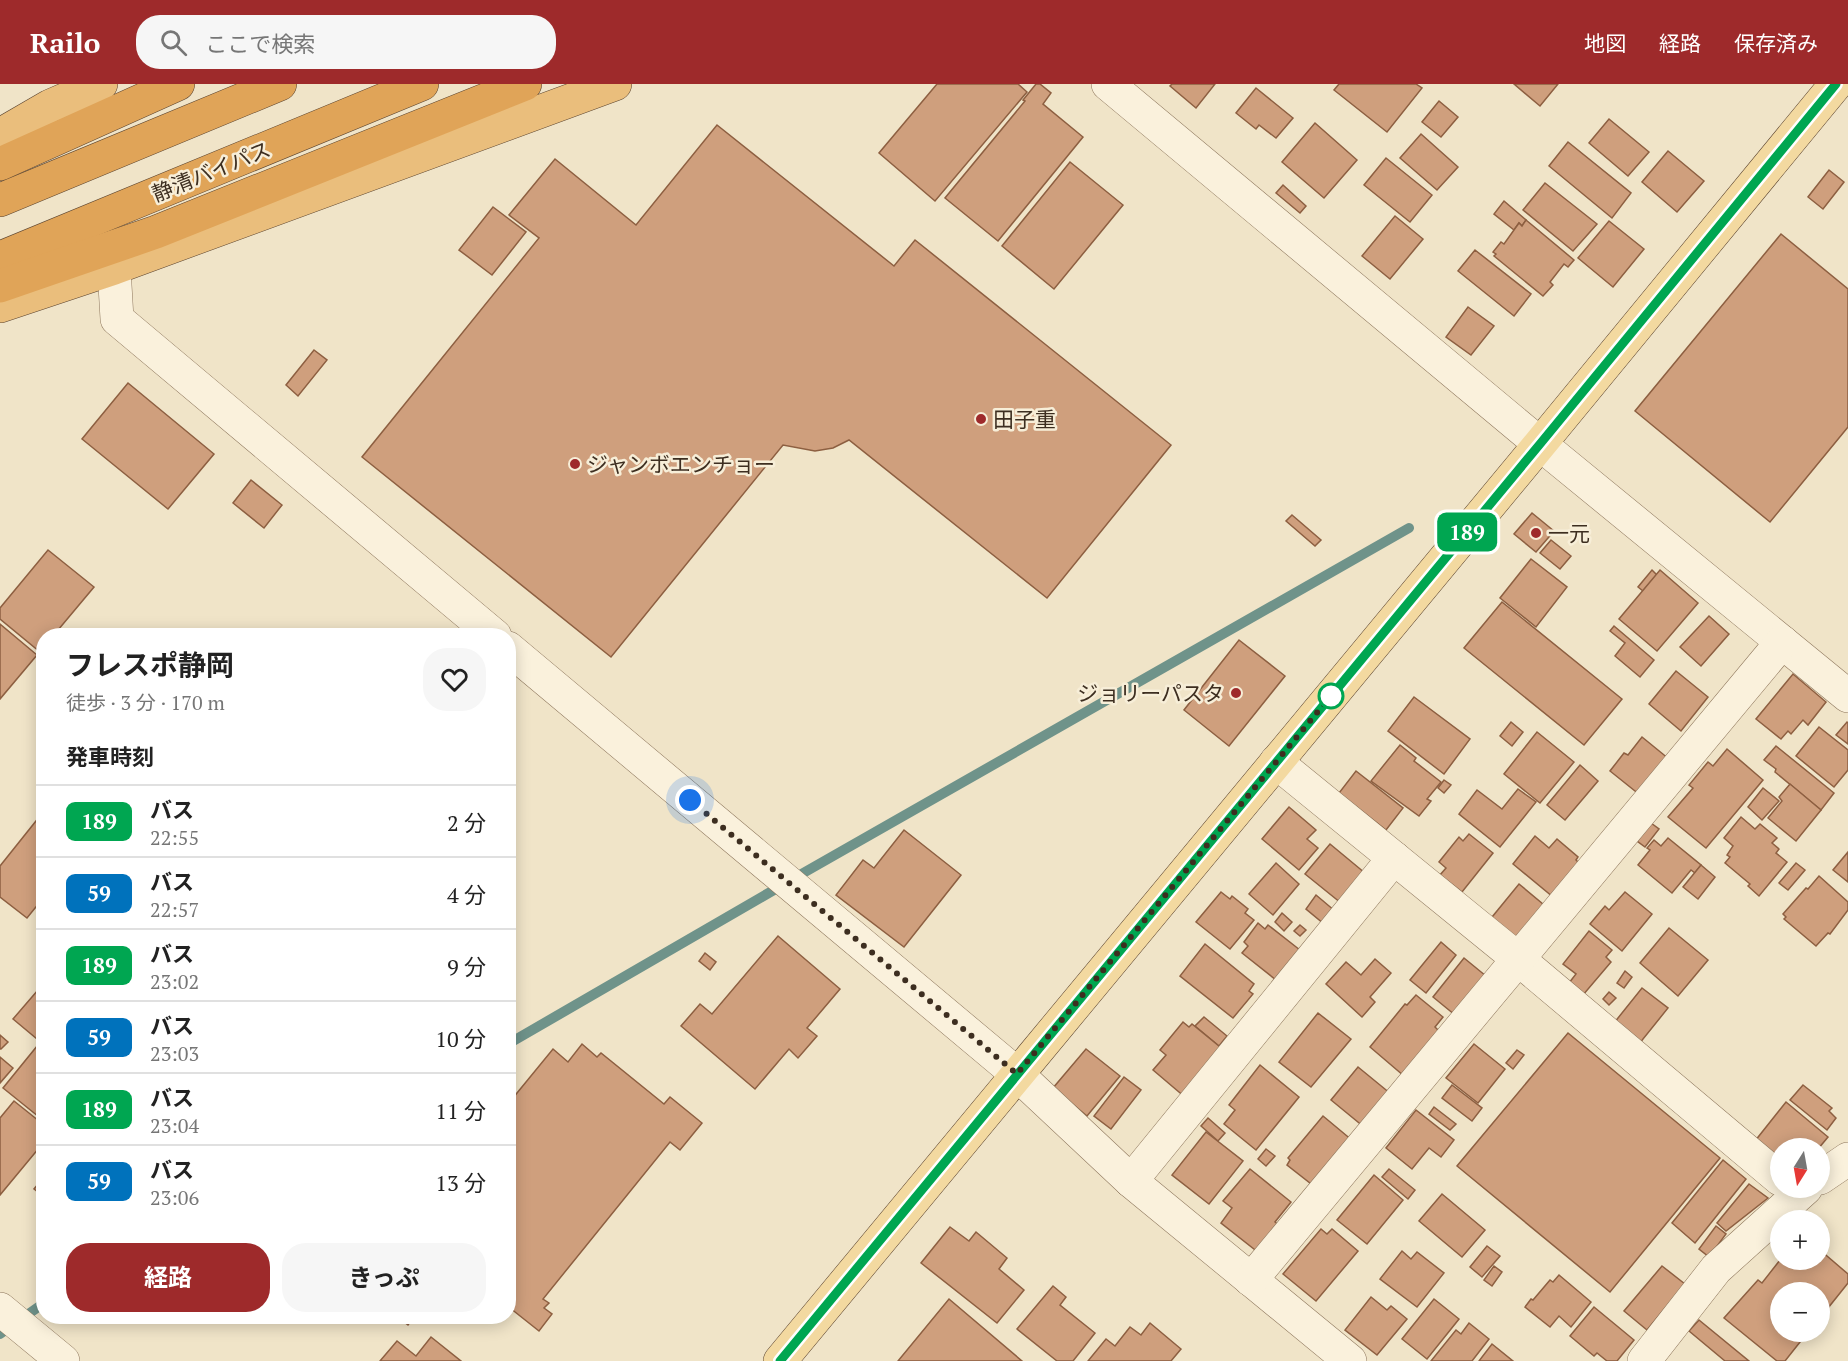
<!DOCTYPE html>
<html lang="ja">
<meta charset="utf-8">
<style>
body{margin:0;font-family:"PT Serif","Noto Sans JP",serif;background:#f6f6f6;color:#222;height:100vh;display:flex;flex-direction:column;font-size:22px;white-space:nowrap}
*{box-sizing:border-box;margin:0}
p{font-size:20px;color:#767676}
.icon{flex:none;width:33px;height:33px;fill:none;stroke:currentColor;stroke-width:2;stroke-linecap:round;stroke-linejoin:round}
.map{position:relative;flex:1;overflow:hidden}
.side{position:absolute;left:36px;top:544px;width:480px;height:696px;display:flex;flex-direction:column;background:#fff;border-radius:24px;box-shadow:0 3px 15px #0003}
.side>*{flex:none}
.badge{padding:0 12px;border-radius:9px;font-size:21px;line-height:39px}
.needle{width:39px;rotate:191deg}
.tools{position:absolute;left:1770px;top:1054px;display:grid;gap:12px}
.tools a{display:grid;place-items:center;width:60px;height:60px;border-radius:50%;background:#fff;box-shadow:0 3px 15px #0003;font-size:30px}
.you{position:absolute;width:30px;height:30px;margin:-15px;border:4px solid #fff;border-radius:50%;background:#1a73e8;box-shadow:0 0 0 9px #1a73e833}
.map>.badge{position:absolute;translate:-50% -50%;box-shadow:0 0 0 3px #fff}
h2{padding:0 30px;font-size:22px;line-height:54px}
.round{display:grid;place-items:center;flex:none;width:63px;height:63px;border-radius:24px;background:#f6f6f6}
.overview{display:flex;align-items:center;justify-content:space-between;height:102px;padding:0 30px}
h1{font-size:28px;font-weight:700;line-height:45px}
.cta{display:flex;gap:12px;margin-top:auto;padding:12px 30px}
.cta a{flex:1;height:69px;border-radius:24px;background:#9e2a2b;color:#fff;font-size:24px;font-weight:700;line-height:69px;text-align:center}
.cta a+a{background:#f6f6f6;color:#222}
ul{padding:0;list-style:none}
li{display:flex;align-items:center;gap:18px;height:72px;padding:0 30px;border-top:2px solid #e0e0e0}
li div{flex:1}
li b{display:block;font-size:22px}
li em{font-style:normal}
li .badge{min-width:66px;font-weight:700;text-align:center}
header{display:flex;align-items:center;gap:36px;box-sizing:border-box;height:84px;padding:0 30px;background:#9e2a2b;color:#fff}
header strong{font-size:28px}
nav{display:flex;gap:33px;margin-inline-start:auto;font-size:21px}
.search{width:420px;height:54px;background:#f6f6f6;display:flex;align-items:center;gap:15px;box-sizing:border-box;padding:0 21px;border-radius:24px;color:#767676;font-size:22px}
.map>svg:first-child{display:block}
</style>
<header>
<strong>Railo</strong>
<div class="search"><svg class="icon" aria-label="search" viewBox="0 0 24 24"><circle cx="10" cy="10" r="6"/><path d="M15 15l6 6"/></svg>ここで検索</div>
<nav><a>地図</a><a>経路</a><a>保存済み</a></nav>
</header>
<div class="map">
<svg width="1848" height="1277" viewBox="0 0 1848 1277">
<rect width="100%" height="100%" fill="#f0e4c8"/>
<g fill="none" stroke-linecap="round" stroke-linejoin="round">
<g stroke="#6f938a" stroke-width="10">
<path d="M 508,960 L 805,788 L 1409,444"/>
<path d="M 0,1250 L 44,1219"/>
</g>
</g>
<g fill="#cf9f7d" stroke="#8d5f41" stroke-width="1.5">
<path d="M 937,0 L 1018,0 L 1027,8 L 935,117 L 879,69 Z"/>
<path d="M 1036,0 L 1040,0 L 1051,9 L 1043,20 L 1083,53 L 998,157 L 945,114 L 1025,17 L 1023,16 Z"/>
<path d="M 1172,0 L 1215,0 L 1196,24 L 1170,2 Z"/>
<path d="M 1339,0 L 1416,0 L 1422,4 L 1387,48 L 1334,6 Z"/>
<path d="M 1514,0 L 1558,0 L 1540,22 Z"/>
<path d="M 1256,4 L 1293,34 L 1276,54 L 1259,41 L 1256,45 L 1236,29 Z"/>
<path d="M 1439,17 L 1458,33 L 1441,53 L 1422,38 Z"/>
<path d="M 1609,35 L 1649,68 L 1628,92 L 1589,59 Z"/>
<path d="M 1315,39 L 1357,76 L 1324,114 L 1282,78 Z"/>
<path d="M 717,41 L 894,182 L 915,156 L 1171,361 L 1047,514 L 849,356 L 833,364 L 815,367 L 783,361 L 611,573 L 362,373 L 539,154 L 509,131 L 555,75 L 636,141 Z"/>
<path d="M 1421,50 L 1458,83 L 1437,106 L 1400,74 Z"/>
<path d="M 1568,58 L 1631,109 L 1612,134 L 1549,82 Z"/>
<path d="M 1668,67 L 1704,97 L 1677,128 L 1642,98 Z"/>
<path d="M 1386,74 L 1432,111 L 1410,138 L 1364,101 Z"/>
<path d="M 1070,78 L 1123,121 L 1054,205 L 1002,162 Z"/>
<path d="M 1829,86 L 1844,98 L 1823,125 L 1808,113 Z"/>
<path d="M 1545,99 L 1597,140 L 1573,167 L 1523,126 Z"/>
<path d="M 1283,101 L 1306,122 L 1300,129 L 1276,109 Z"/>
<path d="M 1504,117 L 1526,136 L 1522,142 L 1519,139 L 1514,146 L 1494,130 Z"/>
<path d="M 493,123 L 526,148 L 492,191 L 459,166 Z"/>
<path d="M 1395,132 L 1423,155 L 1390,195 L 1362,172 Z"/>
<path d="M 1526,136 L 1574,176 L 1568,183 L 1564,180 L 1550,198 L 1553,201 L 1543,212 L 1494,172 L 1496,170 L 1493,168 L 1501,158 L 1504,160 L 1519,139 L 1522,142 Z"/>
<path d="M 1609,137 L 1644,165 L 1613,203 L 1578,174 Z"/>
<path d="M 1781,150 L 1848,205 L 1848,343 L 1770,438 L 1635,327 Z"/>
<path d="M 1475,166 L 1531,210 L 1514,232 L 1458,187 Z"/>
<path d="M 1468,223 L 1494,242 L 1471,271 L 1446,253 Z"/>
<path d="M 314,266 L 327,276 L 298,312 L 286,301 Z"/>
<path d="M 128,299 L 214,370 L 168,425 L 82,355 Z"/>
<path d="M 251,396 L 282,421 L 264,444 L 233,419 Z"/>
<path d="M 1532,429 L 1554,447 L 1536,468 L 1514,450 Z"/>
<path d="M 1292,431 L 1321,456 L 1315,462 L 1286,437 Z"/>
<path d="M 1551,456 L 1571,472 L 1560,485 L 1540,469 Z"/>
<path d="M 48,466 L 94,503 L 53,552 L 44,552 L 44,564 L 40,568 L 0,535 L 0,524 Z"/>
<path d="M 1531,475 L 1567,503 L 1536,543 L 1500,514 Z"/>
<path d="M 1652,486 L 1657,491 L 1643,507 L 1638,503 Z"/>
<path d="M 1660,486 L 1698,519 L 1657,567 L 1619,535 Z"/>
<path d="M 1502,518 L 1622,615 L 1584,661 L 1464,564 Z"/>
<path d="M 1709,532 L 1729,550 L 1701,582 L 1680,563 Z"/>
<path d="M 0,540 L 37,571 L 0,615 Z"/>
<path d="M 1614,542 L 1654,576 L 1640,593 L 1615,572 L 1625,559 L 1610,547 Z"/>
<path d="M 1239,556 L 1285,592 L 1229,662 L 1184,626 Z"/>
<path d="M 1676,587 L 1708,613 L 1681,647 L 1649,620 Z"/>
<path d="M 1793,590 L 1826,618 L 1808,641 L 1803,636 L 1791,650 L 1788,647 L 1781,655 L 1756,635 Z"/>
<path d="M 1414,613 L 1470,655 L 1444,690 L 1388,647 Z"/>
<path d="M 1511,638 L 1523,648 L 1512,662 L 1500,652 Z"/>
<path d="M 1847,638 L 1848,639 L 1848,660 L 1836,651 Z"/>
<path d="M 1819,643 L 1848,666 L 1848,686 L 1834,703 L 1796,672 Z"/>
<path d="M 1537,648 L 1574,678 L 1540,719 L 1504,690 Z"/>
<path d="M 1642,653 L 1669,675 L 1640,711 L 1610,687 L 1624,669 L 1628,671 Z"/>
<path d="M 1400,661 L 1416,674 L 1414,677 L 1441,698 L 1427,715 L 1431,717 L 1419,732 L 1371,697 Z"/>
<path d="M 1776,662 L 1834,709 L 1821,726 L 1775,688 L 1776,685 L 1764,676 Z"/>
<path d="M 1727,665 L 1763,696 L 1706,764 L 1668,733 L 1693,704 L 1689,701 L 1708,678 L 1713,682 Z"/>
<path d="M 1580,681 L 1598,697 L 1565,736 L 1547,721 Z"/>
<path d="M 1356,687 L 1403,724 L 1386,746 L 1339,709 Z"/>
<path d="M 1444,696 L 1451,701 L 1444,709 L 1438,704 Z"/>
<path d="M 1790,700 L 1821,726 L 1796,757 L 1768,734 L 1782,717 L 1779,713 Z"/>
<path d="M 1763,704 L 1779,717 L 1762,736 L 1748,723 Z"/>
<path d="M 1518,705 L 1536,718 L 1500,763 L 1459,730 L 1477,706 L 1502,725 Z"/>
<path d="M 1289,723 L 1316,746 L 1307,755 L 1318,764 L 1299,786 L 1262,755 Z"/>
<path d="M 44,727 L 44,813 L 27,834 L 0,813 L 0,782 Z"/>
<path d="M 1741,733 L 1755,745 L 1760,740 L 1777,754 L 1772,759 L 1779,765 L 1776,769 L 1787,778 L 1759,812 L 1748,802 L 1750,800 L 1725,779 L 1730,773 L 1727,771 L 1733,762 L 1724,754 Z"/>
<path d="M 1651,739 L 1659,745 L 1645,763 L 1637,757 Z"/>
<path d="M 904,746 L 961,791 L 904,863 L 836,811 L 863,776 L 874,784 Z"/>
<path d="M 1469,750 L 1493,769 L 1462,808 L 1440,791 L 1446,784 L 1439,778 L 1459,753 L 1463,757 Z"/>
<path d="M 1535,752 L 1549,764 L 1557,755 L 1578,773 L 1576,776 L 1580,780 L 1553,813 L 1513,780 Z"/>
<path d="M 1668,754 L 1701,781 L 1695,789 L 1691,786 L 1672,809 L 1638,781 L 1650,766 L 1647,764 L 1654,756 L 1661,762 Z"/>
<path d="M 1330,760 L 1365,789 L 1341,819 L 1305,790 Z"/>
<path d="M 1848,768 L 1848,798 L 1833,786 Z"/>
<path d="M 1276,779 L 1299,800 L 1273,831 L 1249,810 Z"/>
<path d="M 1796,779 L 1805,786 L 1788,806 L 1779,799 Z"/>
<path d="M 1701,781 L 1715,793 L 1698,815 L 1683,803 Z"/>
<path d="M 1819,792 L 1848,818 L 1848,826 L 1830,850 L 1828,849 L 1816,862 L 1784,835 L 1786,833 L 1783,830 L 1806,804 L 1808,805 Z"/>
<path d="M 1519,800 L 1549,825 L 1518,862 L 1488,838 Z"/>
<path d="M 1221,808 L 1230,815 L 1232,812 L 1248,825 L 1245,829 L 1254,836 L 1230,865 L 1196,838 Z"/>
<path d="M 1625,808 L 1652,830 L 1622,867 L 1590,840 L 1605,822 L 1609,826 Z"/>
<path d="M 1316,811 L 1335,827 L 1324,840 L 1306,825 Z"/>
<path d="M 1282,829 L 1292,838 L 1284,847 L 1275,838 Z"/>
<path d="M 1258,839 L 1265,845 L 1268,841 L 1300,866 L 1276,896 L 1242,869 L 1248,862 L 1244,858 Z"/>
<path d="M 1300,841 L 1306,846 L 1300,852 L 1294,847 Z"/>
<path d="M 1669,844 L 1708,876 L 1678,912 L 1640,879 Z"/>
<path d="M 1589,847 L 1612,866 L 1606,873 L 1611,878 L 1583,911 L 1569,899 L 1576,890 L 1563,880 Z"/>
<path d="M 778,852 L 840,905 L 807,944 L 817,952 L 798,974 L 789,965 L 755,1005 L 681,942 L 700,920 L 712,930 Z"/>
<path d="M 1441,858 L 1456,871 L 1426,909 L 1410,896 Z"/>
<path d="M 1205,860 L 1254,900 L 1249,907 L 1253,910 L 1233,934 L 1180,892 Z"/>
<path d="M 705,869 L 716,878 L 710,886 L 699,877 Z"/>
<path d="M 1464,874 L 1486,892 L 1455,931 L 1433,913 Z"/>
<path d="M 1375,875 L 1391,889 L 1370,913 L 1375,918 L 1362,933 L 1326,900 L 1346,878 L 1361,891 Z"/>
<path d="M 1625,887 L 1632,893 L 1624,904 L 1617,899 Z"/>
<path d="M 44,899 L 44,947 L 37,955 L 13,935 Z"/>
<path d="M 1642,904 L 1668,924 L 1635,965 L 1610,944 Z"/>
<path d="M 1609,908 L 1616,914 L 1609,921 L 1603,915 Z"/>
<path d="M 1416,911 L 1443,933 L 1435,943 L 1440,948 L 1404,992 L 1370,963 L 1405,920 L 1407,921 Z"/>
<path d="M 1318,929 L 1351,955 L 1311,1003 L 1279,978 Z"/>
<path d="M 1204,933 L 1227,952 L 1219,962 L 1195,942 Z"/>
<path d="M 1183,938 L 1189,943 L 1192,940 L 1225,967 L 1186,1014 L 1153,986 L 1166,971 L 1160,966 Z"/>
<path d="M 1568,949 L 1720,1074 L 1610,1208 L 1457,1082 Z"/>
<path d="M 0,951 L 8,958 L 1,965 L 0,965 Z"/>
<path d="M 42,956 L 44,957 L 44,1037 L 3,1004 Z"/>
<path d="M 582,960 L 597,973 L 601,969 L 664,1020 L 670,1013 L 702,1039 L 680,1066 L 670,1058 L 543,1215 L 549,1219 L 544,1224 L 552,1230 L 539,1247 L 510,1224 L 508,1227 L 508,1020 L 553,965 L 568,978 Z"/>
<path d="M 1474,960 L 1505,985 L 1478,1019 L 1446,994 Z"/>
<path d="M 1086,965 L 1120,992 L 1087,1032 L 1053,1004 Z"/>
<path d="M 1517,966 L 1524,971 L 1513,985 L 1506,979 Z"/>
<path d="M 0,973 L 13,984 L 0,999 Z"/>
<path d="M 1260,981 L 1299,1013 L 1256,1066 L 1224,1040 L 1235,1026 L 1229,1021 Z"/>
<path d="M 1358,983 L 1391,1010 L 1364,1043 L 1331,1016 Z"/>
<path d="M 1124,993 L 1141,1006 L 1111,1045 L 1094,1032 Z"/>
<path d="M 1452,1001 L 1482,1024 L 1472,1037 L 1442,1014 Z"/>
<path d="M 1803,1001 L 1832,1024 L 1829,1027 L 1836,1034 L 1827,1046 L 1790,1016 Z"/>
<path d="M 14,1017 L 44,1041 L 44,1058 L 0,1111 L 0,1034 Z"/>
<path d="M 1786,1018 L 1828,1053 L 1818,1065 L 1780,1065 L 1780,1078 L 1755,1057 Z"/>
<path d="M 1434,1023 L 1456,1040 L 1450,1046 L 1429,1030 Z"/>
<path d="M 1416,1026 L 1454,1056 L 1441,1073 L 1429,1064 L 1412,1085 L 1386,1064 Z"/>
<path d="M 1323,1032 L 1353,1057 L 1315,1103 L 1287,1081 L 1290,1076 L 1288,1074 Z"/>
<path d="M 1208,1034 L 1225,1049 L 1218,1057 L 1201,1042 Z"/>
<path d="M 1206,1048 L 1243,1077 L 1209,1120 L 1172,1091 Z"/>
<path d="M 1266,1065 L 1275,1072 L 1266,1082 L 1258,1075 Z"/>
<path d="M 1723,1076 L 1746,1095 L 1695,1159 L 1672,1139 Z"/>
<path d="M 1250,1085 L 1291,1118 L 1275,1138 L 1280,1142 L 1259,1169 L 1221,1139 L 1232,1124 L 1223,1117 Z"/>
<path d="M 1389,1085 L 1415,1106 L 1408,1115 L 1382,1093 Z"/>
<path d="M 1374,1091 L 1403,1116 L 1367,1160 L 1337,1136 Z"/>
<path d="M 44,1093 L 44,1113 L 34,1105 Z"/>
<path d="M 1749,1100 L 1768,1114 L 1726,1147 L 1717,1139 Z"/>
<path d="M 1442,1110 L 1485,1146 L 1462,1173 L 1419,1137 Z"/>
<path d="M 1716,1142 L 1726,1150 L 1709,1173 L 1699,1165 Z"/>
<path d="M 950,1143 L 969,1157 L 976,1148 L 1007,1174 L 999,1185 L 1024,1206 L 997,1239 L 921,1179 Z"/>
<path d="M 1321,1145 L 1327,1150 L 1332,1145 L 1358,1167 L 1316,1217 L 1283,1190 Z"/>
<path d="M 1487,1162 L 1500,1172 L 1482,1193 L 1470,1183 Z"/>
<path d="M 1820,1166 L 1848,1190 L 1848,1199 L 1820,1234 L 1820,1209 L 1780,1209 L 1780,1248 L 1808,1248 L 1785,1277 L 1777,1277 L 1724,1234 L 1758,1196 L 1762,1199 L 1780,1176 L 1820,1176 Z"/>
<path d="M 1402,1167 L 1411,1175 L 1417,1168 L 1444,1189 L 1417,1223 L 1380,1195 Z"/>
<path d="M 1494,1182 L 1502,1188 L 1492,1202 L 1484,1196 Z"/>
<path d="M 1662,1182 L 1685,1200 L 1647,1246 L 1624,1227 Z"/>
<path d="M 1559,1191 L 1591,1218 L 1571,1243 L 1559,1232 L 1550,1243 L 1525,1223 L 1531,1215 L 1533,1216 L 1550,1196 L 1553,1198 Z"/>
<path d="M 1053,1202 L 1066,1213 L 1060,1221 L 1095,1249 L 1073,1277 L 1057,1277 L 1017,1245 Z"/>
<path d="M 1371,1213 L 1387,1226 L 1391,1222 L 1407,1235 L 1377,1271 L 1345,1246 Z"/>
<path d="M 949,1215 L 1022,1277 L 898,1277 Z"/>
<path d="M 1434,1215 L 1459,1235 L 1427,1275 L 1402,1255 Z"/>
<path d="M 1594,1223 L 1634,1256 L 1617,1277 L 1607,1277 L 1597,1269 L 1594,1272 L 1570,1252 Z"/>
<path d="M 398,1233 L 414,1233 L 408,1241 Z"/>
<path d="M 1699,1236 L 1749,1277 L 1725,1277 L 1689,1247 Z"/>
<path d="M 1150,1239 L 1181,1265 L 1171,1277 L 1088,1277 L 1106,1255 L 1115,1262 L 1130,1243 L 1141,1251 Z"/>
<path d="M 1469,1239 L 1489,1255 L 1472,1277 L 1431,1277 L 1456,1246 L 1461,1250 Z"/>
<path d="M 431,1253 L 461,1277 L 380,1277 L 397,1257 L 416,1272 Z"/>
<path d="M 1492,1260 L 1513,1277 L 1479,1277 Z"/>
</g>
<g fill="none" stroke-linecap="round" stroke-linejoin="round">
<defs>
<g id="minor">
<path d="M 1108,0 L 1540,360 L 1848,612"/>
<path d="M 114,184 L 117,235 L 495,552"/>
<path d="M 508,564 L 1017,990 L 1131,1097 L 1350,1277"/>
<path d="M 1276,678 L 1517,874 L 1780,1095"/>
<path d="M 1820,1094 L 1848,1075"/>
<path d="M 1131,1097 L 1394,774"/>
<path d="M 1251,1196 L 1782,558"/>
<path d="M 0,1225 L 63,1277"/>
<path d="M 1644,1277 L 1716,1185 L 1806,1104"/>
</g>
<path id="primary" d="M 780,1277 L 1540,360 L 1836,0"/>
<g id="trunk">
<path d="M 0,51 L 50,22 L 101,0"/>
<path d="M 0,222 L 114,184 L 615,0"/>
</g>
<g id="motorway">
<path d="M 0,80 L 178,0"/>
<path d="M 0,116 L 280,0"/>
<path d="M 0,174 L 422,0"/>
<path d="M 0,202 L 156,148 L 525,0"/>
</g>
</defs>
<use href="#minor" stroke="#8d765c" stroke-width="34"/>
<use href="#primary" stroke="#5b4430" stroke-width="34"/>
<use href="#trunk" stroke="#5b4430" stroke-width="34"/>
<use href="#motorway" stroke="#5b4430" stroke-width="34"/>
<use href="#minor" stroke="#faf1dc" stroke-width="33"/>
<use href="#primary" stroke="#f3d9a0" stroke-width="33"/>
<use href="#trunk" stroke="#eabe7c" stroke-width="33"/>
<use href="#motorway" stroke="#e0a458" stroke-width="33"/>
</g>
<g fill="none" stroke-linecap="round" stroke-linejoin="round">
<defs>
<path id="line" d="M 780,1277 L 1540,360 L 1836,0"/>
</defs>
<use href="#line" stroke="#fff" stroke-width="14"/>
<use href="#line" stroke="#00a651" stroke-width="9"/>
<path stroke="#3d2e20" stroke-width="6" stroke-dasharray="0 10.8" d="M 690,716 L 1017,990 L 1335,607 L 1331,612"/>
</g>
<g fill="#9e2a2b" stroke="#f7eed8" stroke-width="2">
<circle cx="981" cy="335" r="6"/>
<circle cx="575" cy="380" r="6"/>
<circle cx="1536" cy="449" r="6"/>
<circle cx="1236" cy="609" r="6"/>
</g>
<circle fill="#fff" stroke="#00a651" stroke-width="3" cx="1331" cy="612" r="12"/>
<g text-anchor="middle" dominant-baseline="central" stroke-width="5" stroke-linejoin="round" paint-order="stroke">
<g font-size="21" fill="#3d2e20" stroke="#f7eed8">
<text transform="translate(211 87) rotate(-22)">静清バイパス</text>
</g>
<g font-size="21" fill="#3d2e20" stroke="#f7eed8" text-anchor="start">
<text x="993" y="335">田子重</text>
<text x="587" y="380">ジャンボエンチョー</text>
<text x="1548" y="449">一元</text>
<text x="1224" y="609" text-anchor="end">ジョリーパスタ</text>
</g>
</g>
</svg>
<div class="tools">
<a><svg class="needle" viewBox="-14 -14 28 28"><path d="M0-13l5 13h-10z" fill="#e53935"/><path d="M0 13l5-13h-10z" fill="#767676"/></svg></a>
<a>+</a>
<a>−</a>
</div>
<div class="you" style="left:690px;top:716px"></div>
<b class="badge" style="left:1467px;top:448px;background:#00a651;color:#fff">189</b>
<section class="side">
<div class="overview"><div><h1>フレスポ静岡</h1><p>徒歩 · 3 分 · 170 m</p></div><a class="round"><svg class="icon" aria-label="heart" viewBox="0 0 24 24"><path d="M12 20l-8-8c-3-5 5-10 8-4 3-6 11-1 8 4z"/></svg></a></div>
<h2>発車時刻</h2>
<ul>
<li><span class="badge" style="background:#00a651;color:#fff">189</span><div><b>バス</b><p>22:55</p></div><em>2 分</em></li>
<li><span class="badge" style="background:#0072bc;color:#fff">59</span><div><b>バス</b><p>22:57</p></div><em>4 分</em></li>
<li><span class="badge" style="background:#00a651;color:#fff">189</span><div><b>バス</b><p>23:02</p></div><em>9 分</em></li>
<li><span class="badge" style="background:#0072bc;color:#fff">59</span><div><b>バス</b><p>23:03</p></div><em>10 分</em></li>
<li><span class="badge" style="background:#00a651;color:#fff">189</span><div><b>バス</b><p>23:04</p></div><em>11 分</em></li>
<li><span class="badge" style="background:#0072bc;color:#fff">59</span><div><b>バス</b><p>23:06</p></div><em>13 分</em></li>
</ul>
<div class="cta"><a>経路</a><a>きっぷ</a></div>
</section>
</div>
